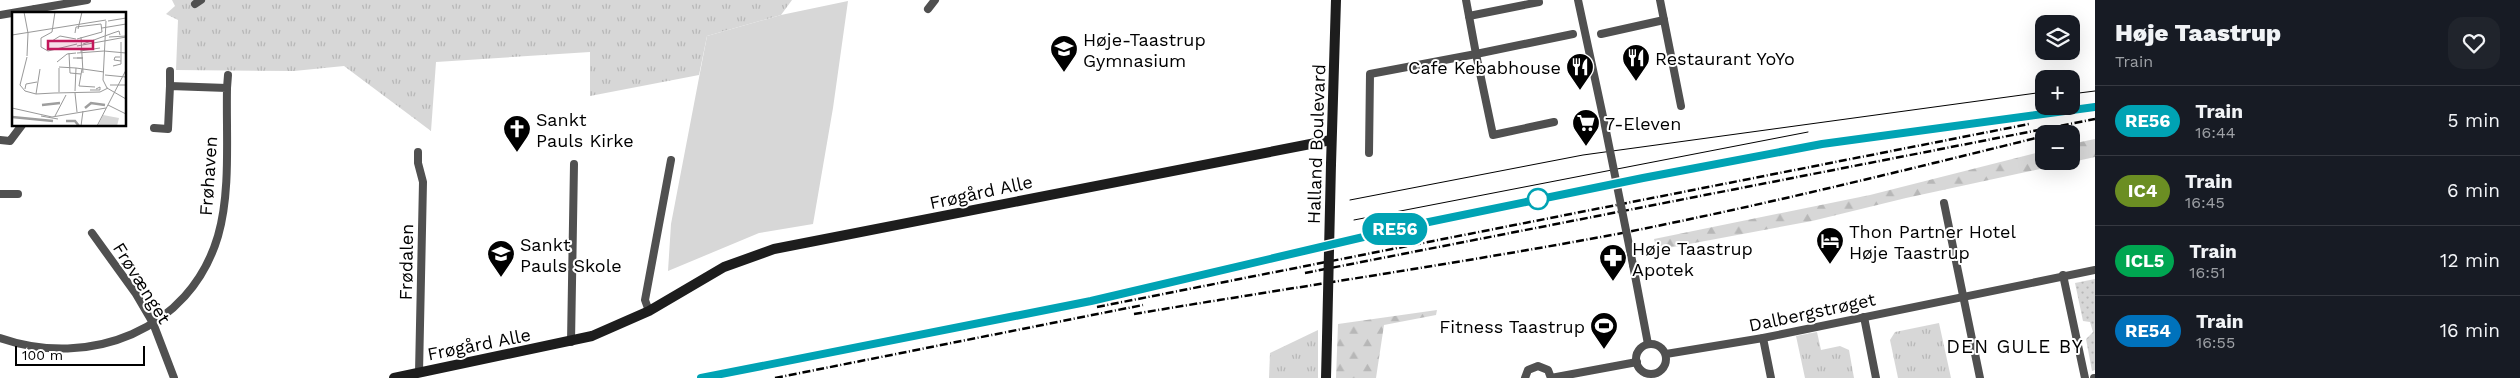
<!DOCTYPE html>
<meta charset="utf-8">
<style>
body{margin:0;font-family:"Work Sans",sans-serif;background:#20242c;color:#f1f3f6;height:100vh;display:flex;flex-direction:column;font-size:19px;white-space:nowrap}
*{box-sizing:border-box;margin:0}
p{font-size:16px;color:#9ea1a6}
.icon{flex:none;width:28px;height:28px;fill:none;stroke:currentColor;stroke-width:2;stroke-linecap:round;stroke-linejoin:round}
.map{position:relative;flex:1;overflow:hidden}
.side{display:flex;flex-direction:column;background:#171b24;width:425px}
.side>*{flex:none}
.badge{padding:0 10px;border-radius:16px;font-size:18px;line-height:32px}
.fabs{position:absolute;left:2035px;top:15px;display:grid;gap:10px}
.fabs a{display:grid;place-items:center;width:45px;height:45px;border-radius:10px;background:#171b24;box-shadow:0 5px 20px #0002;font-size:25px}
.scale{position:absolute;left:15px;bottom:12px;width:130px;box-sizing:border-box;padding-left:5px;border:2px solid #000;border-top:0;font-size:14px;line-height:18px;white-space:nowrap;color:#000;-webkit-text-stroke:4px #fff;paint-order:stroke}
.map>.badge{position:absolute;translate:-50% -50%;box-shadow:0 0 0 2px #fff}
.round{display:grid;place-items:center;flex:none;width:52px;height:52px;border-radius:15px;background:#20242c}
.summary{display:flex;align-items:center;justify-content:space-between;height:85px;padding:0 20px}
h1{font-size:24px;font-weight:800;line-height:38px}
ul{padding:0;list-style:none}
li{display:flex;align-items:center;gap:15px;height:70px;padding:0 20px;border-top:1px solid #363941}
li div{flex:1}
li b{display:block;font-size:19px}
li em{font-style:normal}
li .badge{min-width:55px;font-weight:700;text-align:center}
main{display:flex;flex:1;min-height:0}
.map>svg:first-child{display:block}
</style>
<main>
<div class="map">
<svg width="2095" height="378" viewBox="0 0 2095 378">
<defs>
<pattern id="grass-tufts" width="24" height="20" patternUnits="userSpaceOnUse" patternTransform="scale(1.25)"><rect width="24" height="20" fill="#d7d7d7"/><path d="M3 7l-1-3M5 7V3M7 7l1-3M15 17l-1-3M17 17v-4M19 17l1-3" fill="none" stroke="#b7b7b7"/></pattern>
<pattern id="forest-firs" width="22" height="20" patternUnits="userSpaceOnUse" patternTransform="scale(1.25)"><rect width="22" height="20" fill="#d7d7d7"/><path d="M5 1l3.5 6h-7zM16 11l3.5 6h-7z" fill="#b7b7b7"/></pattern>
<pattern id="park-dots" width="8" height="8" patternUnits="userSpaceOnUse" patternTransform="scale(1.25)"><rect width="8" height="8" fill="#d7d7d7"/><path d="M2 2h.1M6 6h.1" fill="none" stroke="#b7b7b7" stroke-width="1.8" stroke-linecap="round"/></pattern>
</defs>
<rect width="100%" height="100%" fill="#fff"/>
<g fill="url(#grass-tufts)">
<path d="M 172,0 L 792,0 L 781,15 L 707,36 L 699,75 L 590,96 L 590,52 L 436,62 L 431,131 L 344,66 L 294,71 L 176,70 L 178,20 L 166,14 L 175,6 Z"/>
<path d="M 1939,323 L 1951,378 L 1898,378 L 1890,340 L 1895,332 Z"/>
<path d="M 1318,330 L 1318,378 L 1269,378 L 1270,353 Z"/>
<path d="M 1817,332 L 1821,350 L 1840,346 L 1849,350 L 1854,378 L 1805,378 L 1796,336 Z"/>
</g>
<g fill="url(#forest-firs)">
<path d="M 2095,139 L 2095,157 L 1906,198 L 1812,221 L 1657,250 L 1654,239 L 1870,195 L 2044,151 L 2044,161 L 2071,161 L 2071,144 Z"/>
<path d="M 1437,310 L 1436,315 L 1384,325 L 1376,378 L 1336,378 L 1338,324 Z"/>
</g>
<path fill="url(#park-dots)" d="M 2095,279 L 2095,370 L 2092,371 L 2086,339 L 2093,332 L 2090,322 L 2083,321 L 2075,283 Z"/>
<path fill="#d7d7d7" d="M 848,1 L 833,108 L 813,224 L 759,233 L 668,271 L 671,224 L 707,36 L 781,15 Z"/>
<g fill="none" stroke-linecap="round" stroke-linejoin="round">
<g stroke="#505050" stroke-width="8">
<path d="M 1466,0 L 1476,54 L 1573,34"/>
<path d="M 1578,0 L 1604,121"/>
<path d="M 1660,0 L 1681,106"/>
<path d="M 195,4 L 201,0"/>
<path d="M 928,9 L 935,0"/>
<path d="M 35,14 L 35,9 L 87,0"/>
<path d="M 0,15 L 35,9"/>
<path d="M 1469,16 L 1539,2"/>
<path d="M 1601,34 L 1664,20"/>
<path d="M 170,86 L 170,71"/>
<path d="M 227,88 L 228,75"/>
<path d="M 0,140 L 10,141 L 22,125"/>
<path d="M 418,152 L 418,163 L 423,182 L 419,373"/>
<path d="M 1369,153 L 1370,74 L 1476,54 L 1493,135 L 1554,122"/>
<path d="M 0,194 L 18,194"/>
<path d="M 1944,203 L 1980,378"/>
<path d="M 92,233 L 136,294 L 153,323 L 174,378"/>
<path d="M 1633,265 L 1648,344"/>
<path d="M 2063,275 L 2085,378"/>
<path d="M 649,311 L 645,300 L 671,160"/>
<path d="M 1864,317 L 1876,378"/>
<path d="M 0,338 C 89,369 190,331 218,236 C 231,191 226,135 227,88 L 170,86 L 168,129 L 154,128"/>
<path d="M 1763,338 L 1771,378"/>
<path d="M 571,342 L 574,164"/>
<circle cx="1651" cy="359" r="15"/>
<path d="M 1666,354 L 1763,338 L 2095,270"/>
<path d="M 1525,378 L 1528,370 L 1538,366 L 1548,370 L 1551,378"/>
<path d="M 1551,378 L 1637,362"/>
<path d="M 2094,378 L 2095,378"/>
</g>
<g stroke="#1d1d1d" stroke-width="10">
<path d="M 1331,164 L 1336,0"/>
<path d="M 394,378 L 592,336 L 649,311 L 724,267 L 774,249 L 1331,140"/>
<path d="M 1326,378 L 1327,338"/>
</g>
<g stroke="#000" stroke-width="1">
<path d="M 2071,94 L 2095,91"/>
<path d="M 1350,200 L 1583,155 L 2044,92"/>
<path d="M 1354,220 L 1808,132"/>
</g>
<g stroke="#000" stroke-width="2.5" stroke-dasharray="8 2.5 1 2.5" stroke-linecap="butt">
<path d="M 1305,273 L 2095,119"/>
<path d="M 1097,307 L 2029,124"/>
<path d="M 1134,314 C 1295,287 1456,264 1617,234 C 1760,206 1902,171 2044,136"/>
<path d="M 701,378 L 1091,301 L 1419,224 L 1643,178 L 1822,144 L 2095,107"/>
<path d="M 775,378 L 1143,305"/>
</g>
<path stroke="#505050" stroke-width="8" d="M 1604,121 L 1633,265"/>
<path stroke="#1d1d1d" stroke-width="10" d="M 1327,338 L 1331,164"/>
</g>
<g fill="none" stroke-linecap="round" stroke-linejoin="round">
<defs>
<path id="line" d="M 701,378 L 1091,301 L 1419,224 L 1643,178 L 1822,144 L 2095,107"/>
</defs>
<use href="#line" stroke="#fff" stroke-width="11"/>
<use href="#line" stroke="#00a3b4" stroke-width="8"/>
</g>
<defs>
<symbol id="school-pin" viewBox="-11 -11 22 30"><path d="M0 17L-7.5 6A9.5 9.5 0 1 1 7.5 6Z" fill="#000" stroke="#fff"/><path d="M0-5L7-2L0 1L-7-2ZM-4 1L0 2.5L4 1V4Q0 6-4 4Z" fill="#fff"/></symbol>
<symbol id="restaurant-pin" viewBox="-11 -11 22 30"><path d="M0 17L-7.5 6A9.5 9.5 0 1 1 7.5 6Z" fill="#000" stroke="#fff"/><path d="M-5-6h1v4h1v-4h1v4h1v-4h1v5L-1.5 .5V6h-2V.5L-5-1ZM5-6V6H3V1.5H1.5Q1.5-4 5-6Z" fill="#fff"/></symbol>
<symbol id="supermarket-pin" viewBox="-11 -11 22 30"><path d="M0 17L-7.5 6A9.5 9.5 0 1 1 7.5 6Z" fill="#000" stroke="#fff"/><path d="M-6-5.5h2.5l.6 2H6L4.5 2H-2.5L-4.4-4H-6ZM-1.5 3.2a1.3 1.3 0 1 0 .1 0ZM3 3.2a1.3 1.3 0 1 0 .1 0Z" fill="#fff"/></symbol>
<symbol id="church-pin" viewBox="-11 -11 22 30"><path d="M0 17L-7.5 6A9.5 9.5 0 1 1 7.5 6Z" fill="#000" stroke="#fff"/><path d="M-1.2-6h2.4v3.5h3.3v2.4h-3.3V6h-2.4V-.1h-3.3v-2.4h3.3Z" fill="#fff"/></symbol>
<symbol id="hotel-pin" viewBox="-11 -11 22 30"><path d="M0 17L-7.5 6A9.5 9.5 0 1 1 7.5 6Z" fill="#000" stroke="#fff"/><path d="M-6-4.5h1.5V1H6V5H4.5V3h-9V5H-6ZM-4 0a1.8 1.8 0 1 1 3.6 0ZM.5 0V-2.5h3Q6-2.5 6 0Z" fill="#fff"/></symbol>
<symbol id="pharmacy-pin" viewBox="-11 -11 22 30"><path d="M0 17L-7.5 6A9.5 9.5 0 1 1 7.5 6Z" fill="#000" stroke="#fff"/><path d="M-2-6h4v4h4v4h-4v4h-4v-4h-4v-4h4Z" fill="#fff"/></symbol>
<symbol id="stadium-pin" viewBox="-11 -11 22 30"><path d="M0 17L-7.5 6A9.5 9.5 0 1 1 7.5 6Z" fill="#000" stroke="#fff"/><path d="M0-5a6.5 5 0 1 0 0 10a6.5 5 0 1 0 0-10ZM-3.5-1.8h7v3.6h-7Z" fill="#fff"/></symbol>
</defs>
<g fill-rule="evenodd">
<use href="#school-pin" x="1048" y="33" width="32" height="43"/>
<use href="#restaurant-pin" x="1620" y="42" width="32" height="43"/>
<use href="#restaurant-pin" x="1564" y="51" width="32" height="43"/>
<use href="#supermarket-pin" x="1570" y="107" width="32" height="43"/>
<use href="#church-pin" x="501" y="113" width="32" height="43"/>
<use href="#hotel-pin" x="1814" y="225" width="32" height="43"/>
<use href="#school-pin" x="485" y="238" width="32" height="43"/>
<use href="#pharmacy-pin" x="1597" y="242" width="32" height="43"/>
<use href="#stadium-pin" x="1588" y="310" width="32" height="43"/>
</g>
<circle fill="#fff" stroke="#00a3b4" stroke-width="2.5" cx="1538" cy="199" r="10"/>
<g text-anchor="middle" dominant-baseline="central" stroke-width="4" stroke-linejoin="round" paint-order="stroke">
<g font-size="18" fill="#000" stroke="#fff" text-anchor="start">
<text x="1083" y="39">Høje-Taastrup<tspan x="1083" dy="21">Gymnasium</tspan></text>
<text x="1655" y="58">Restaurant YoYo</text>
<text x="1561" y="67" text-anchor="end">Cafe Kebabhouse</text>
<text x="536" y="119">Sankt<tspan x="536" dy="21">Pauls Kirke</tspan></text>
<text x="1605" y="123">7-Eleven</text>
<text x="1849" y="231">Thon Partner Hotel<tspan x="1849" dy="21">Høje Taastrup</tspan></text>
<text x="520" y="244">Sankt<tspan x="520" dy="21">Pauls Skole</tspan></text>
<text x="1632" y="248">Høje Taastrup<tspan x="1632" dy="21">Apotek</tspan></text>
<text x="1585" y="326" text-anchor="end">Fitness Taastrup</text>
</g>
<g font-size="18" fill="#000" stroke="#fff">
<text transform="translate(1316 144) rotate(-88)">Halland Boulevard</text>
<text transform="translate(208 176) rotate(-86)">Frøhaven</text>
<text transform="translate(981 192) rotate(-12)">Frøgård Alle</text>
<text transform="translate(406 262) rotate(-89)">Frødalen</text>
<text transform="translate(142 283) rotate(58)">Frøvænget</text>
<text transform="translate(1812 312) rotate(-12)">Dalbergstrøget</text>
<text transform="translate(479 344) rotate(-11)">Frøgård Alle</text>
</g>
<g font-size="19" letter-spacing="1" fill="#000" stroke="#fff">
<text x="2015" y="346">DEN GULE BY</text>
</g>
</g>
<g transform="translate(12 12)">
<rect width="114" height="114" fill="#fff"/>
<path d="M 91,103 L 107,106 L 105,114 L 86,114 Z" fill="#d7d7d7"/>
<path fill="none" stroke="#9e9e9e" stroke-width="2.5" d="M 30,93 L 48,91M 73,96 L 79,91 L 93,93M 0,105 L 41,109M 54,109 L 63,109 L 67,114"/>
<path fill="none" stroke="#999" stroke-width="1" d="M 12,0 L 16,21 L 15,44M 43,0 L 40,20 L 29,26 L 29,35 L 36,39 L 65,32M 94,9 L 91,68 L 95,76M 96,9 L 114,6M 90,16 L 114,12M 0,17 L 0,34M 66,17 L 70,0M 63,21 L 64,15 L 89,12 L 90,20 L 65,27M 0,23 L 94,8M 69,25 L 71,61M 97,25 L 114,24M 40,29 L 48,24 L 64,27M 71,32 L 101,21 L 107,19 L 108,23M 65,34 L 114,25M 68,39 L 88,36M 57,41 L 58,61 L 69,62M 65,41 L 92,39 L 114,41M 15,45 L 8,73 L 13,79 L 24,82M 108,45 L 103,45 L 102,48 L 109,49M 61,46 L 71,46 L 65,46M 45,50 L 55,42 L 64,41M 101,54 L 109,52 L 109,30M 47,55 L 64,56M 47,56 L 47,80M 64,56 L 92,60M 70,57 L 67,74 L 83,75M 93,63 L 114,65 L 113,60M 98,73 L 114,73M 95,76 L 114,87M 13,77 L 14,72 L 25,70M 78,78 L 88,78 L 88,75 L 84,77M 63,79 L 64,56M 42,81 L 88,80 L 96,76M 63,81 L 65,100M 24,82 L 28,57M 24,82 L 42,81M 96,93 L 114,102M 0,96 L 40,105 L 94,96M 29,104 L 46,107M 43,104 L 54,83M 69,114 L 71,99M 85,114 L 114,58"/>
<path fill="#c2185b" fill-opacity="0.15" stroke="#c2185b" stroke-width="2.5" d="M 36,29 L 81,29 L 81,37 L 36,37 Z"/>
<rect width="114" height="114" fill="none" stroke="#000" stroke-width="2.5"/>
</g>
</svg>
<div class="fabs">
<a><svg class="icon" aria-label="layers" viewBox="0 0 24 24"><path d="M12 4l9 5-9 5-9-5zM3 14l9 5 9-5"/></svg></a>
<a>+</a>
<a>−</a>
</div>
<div class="scale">100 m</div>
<b class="badge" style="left:1395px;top:229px;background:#00a3b4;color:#fff">RE56</b>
</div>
<section class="side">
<div class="summary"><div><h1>Høje Taastrup</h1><p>Train</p></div><a class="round"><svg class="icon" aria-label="heart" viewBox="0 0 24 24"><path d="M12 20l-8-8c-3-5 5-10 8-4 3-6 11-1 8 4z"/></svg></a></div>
<ul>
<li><span class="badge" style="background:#00a3b4;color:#fff">RE56</span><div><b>Train</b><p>16:44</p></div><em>5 min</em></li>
<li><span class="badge" style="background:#6b8e23;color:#fff">IC4</span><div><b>Train</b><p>16:45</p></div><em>6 min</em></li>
<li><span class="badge" style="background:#00a651;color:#fff">ICL5</span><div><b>Train</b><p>16:51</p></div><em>12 min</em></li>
<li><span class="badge" style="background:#0072bc;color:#fff">RE54</span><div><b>Train</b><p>16:55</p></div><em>16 min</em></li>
</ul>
</section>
</main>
